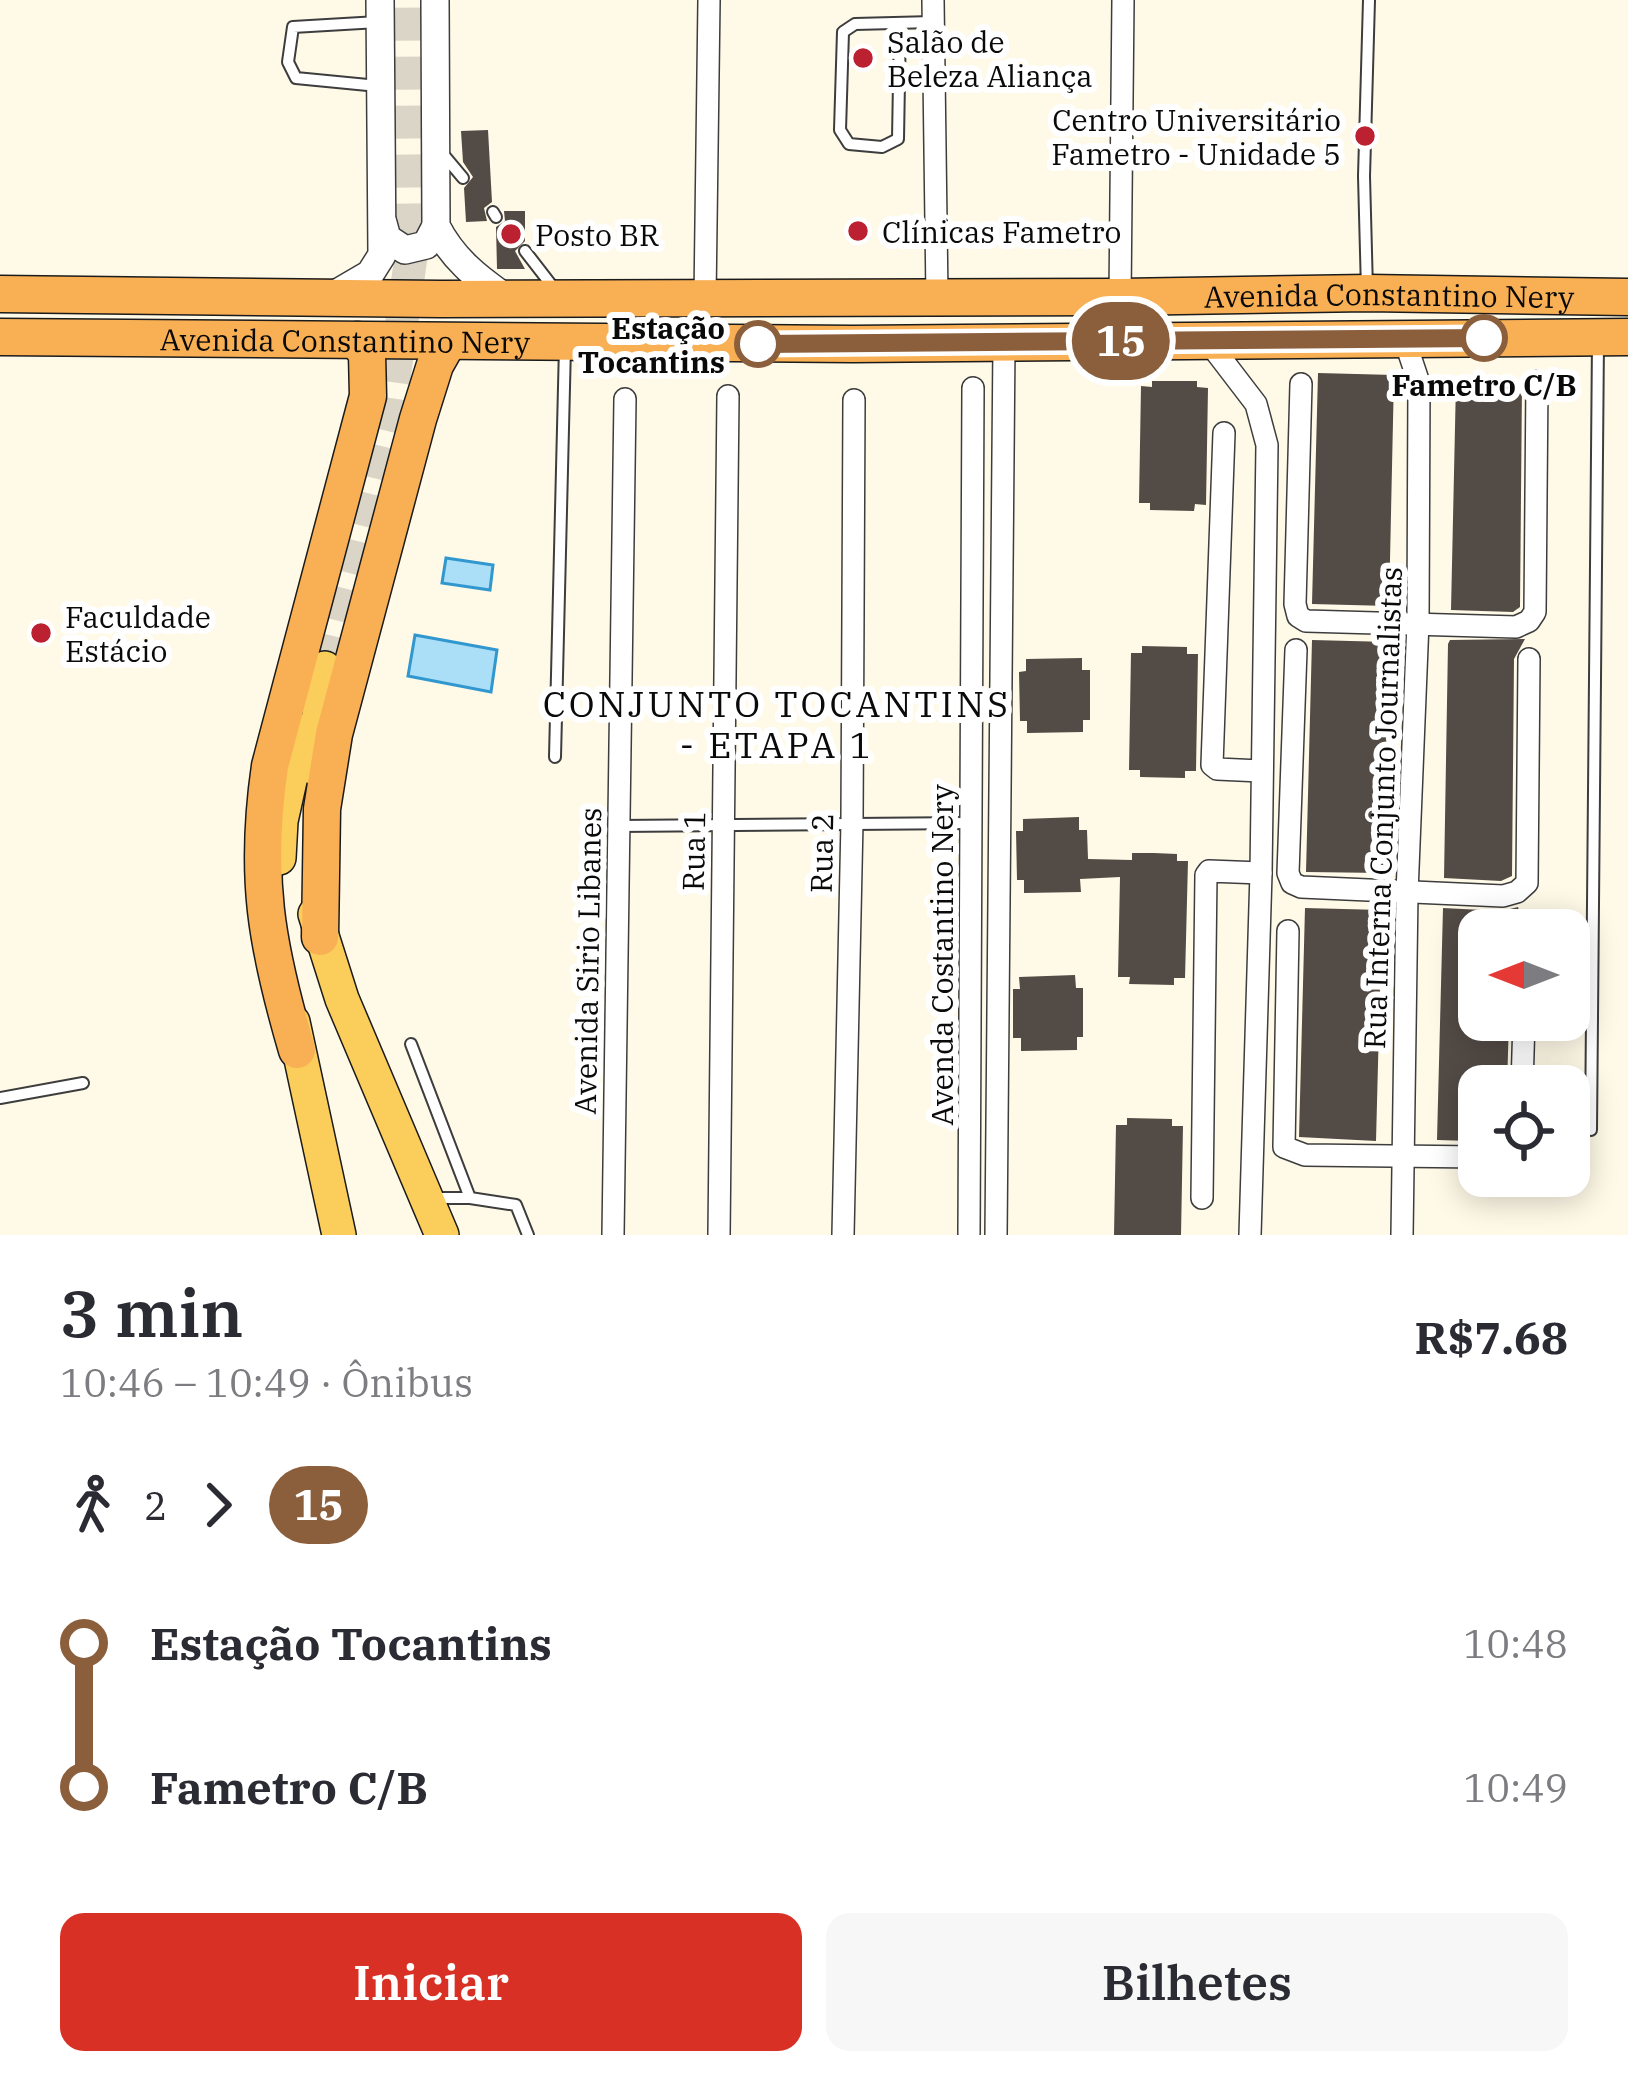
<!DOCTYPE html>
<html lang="pt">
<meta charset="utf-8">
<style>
body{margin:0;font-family:"IBM Plex Serif",serif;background:#f7f7f7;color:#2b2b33;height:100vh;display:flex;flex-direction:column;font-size:45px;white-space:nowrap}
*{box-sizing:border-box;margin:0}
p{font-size:39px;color:#7c7c81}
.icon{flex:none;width:66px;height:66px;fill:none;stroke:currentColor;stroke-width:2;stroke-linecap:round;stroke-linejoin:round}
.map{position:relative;height:1235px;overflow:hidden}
.sheet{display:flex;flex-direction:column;background:#fff;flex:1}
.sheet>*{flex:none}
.badge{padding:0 24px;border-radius:39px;font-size:42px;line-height:78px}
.needle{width:78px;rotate:270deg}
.controls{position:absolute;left:1458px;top:909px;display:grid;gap:24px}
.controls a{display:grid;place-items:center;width:132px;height:132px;border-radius:24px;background:#fff;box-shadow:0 6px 30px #0003;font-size:60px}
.map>.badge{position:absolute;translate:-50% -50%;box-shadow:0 0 0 6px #fff}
.legs{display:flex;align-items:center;gap:18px;height:132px;padding:0 60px;font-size:39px}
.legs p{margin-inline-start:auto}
.head{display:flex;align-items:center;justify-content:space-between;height:204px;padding:0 60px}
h1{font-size:66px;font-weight:600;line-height:90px}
.button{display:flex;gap:24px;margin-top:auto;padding:24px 60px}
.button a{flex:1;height:138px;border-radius:24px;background:#d93025;color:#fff;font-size:48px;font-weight:600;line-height:138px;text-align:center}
.button a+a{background:#f7f7f7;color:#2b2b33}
ul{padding:0 60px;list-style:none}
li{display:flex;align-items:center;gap:42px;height:144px;font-size:45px}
li i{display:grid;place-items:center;width:18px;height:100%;margin:0 15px;background:currentColor}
li i::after{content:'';width:30px;height:30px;margin:-15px;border:9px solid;border-radius:50%;background:#fff}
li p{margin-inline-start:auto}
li:first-child i{background:linear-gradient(#0000 50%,currentColor 0)}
li:last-child i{background:linear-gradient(currentColor 50%,#0000 0)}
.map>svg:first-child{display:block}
</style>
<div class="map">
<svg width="1628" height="1235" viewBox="0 0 1628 1235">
<rect width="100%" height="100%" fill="#fff9e7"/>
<g fill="#abdef7" stroke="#3197cf" stroke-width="3">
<path d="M 446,558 L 493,565 L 490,590 L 442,583 Z"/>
<path d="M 415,635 L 497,650 L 491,692 L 408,676 Z"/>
</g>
<g fill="#534b46">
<path d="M 488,130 L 492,202 L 484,208 L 487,221 L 466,222 L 464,188 L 473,177 L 463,162 L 461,131 Z"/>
<path d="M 504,211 L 525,211 L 525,241 L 515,251 L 525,269 L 497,269 L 496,227 L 505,221 Z"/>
<path d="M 1318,373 L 1394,375 L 1389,606 L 1312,604 Z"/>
<path d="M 1152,381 L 1197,381 L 1197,387 L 1208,388 L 1206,505 L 1195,504 L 1194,511 L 1150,510 L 1150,503 L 1139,503 L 1141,386 L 1152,387 Z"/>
<path d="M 1456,382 L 1522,383 L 1520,607 L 1513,612 L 1451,610 Z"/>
<path d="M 1525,639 L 1514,659 L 1512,876 L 1501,881 L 1444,878 L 1448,644 L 1450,640 Z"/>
<path d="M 1312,640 L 1389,642 L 1383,873 L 1306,872 Z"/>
<path d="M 1142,646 L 1187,647 L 1187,654 L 1198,654 L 1196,771 L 1185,771 L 1185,778 L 1140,777 L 1140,770 L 1129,770 L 1131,653 L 1142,653 Z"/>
<path d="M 1082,658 L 1082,670 L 1090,670 L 1090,720 L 1083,720 L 1083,732 L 1027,733 L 1027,721 L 1020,721 L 1019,672 L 1026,671 L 1026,659 Z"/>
<path d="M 1079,817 L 1079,830 L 1087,830 L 1088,859 L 1132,860 L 1132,853 L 1154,853 L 1177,854 L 1177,861 L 1188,861 L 1185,978 L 1174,978 L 1174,985 L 1129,984 L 1130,977 L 1118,977 L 1120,877 L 1080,879 L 1081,892 L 1024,893 L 1024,880 L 1017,880 L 1016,831 L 1023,831 L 1023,819 Z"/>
<path d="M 1518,907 L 1520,913 L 1513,921 L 1511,930 L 1479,930 L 1477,941 L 1479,1020 L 1509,1020 L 1507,1086 L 1479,1086 L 1479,1114 L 1472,1114 L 1472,1141 L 1437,1140 L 1443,908 L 1502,911 Z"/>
<path d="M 1305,908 L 1382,910 L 1376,1141 L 1299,1137 Z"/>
<path d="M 1075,975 L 1076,988 L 1083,988 L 1083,1037 L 1077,1037 L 1077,1050 L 1021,1051 L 1021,1038 L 1013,1038 L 1013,989 L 1020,989 L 1019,977 Z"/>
<path d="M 1127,1118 L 1172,1119 L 1172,1126 L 1183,1126 L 1181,1235 L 1114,1235 L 1116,1125 L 1127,1125 Z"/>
</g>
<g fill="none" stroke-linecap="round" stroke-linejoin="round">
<path stroke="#dad5c6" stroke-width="33" stroke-dasharray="33 16" stroke-linecap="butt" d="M 325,668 L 388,420 L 412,250 L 409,0"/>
<defs>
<g id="service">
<path d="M 378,22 L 293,27 L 288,62 L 296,78 L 378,86"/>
<path d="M 900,23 L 898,139 L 882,147 L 849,144 L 840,130 L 843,32 L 855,24 L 933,22"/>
<path d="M 442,153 L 463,178"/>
<path d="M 493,212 L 496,217"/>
<path d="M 525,251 L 556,291"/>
<path d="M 1367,290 L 1364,176 L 1369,0"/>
<path d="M 555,757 L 565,346"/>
<path d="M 618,826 L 972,823"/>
<path d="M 411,1044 L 470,1198"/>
<path d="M 0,1098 L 83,1083"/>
<path d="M 1591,1130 L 1598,341"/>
<path d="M 430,1198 L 470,1198 L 516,1205 L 528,1235"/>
</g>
<g id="minor">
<path d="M 933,0 L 937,297"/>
<path d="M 1120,297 L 1123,0"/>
<path d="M 705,298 L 709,0"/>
<path d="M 1207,340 L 1256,404 L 1267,445 L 1261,873 L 1250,1235"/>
<path d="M 1301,384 L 1295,604 L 1298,616 L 1306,621 L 1516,627 L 1529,621 L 1535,612 L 1537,381"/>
<path d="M 1224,433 L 1212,765 L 1217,769 L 1261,771"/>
<path d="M 1296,650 L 1288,873 L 1292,883 L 1301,887 L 1503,896 L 1517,892 L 1527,883 L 1529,659"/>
<path d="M 1526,930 L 1526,927"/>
<path d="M 1288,931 L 1284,1147 L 1305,1155 L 1479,1157"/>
<path d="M 1522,1086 L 1524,1020"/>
<path d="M 1202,1198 L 1206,875 L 1209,871 L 1261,873"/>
<path d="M 969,1233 L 973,388"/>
<path d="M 613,1235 L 625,399"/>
<path d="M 719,1235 L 728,396"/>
<path d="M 843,1235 L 852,822 L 854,400"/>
<path d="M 996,1235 L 1004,344"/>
<path d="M 1402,1235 L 1407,893 L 1418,622 L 1419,383 L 1404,338"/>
</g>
<g id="tertiary">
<path d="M 435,0 L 436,226 C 453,259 476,277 506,298"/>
<path d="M 383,223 L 387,238 L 405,250 L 426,245 L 436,226"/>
<path d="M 334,295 L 370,274 L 382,255 L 380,0"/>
</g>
<g id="primary">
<path d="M 312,767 L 325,668"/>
<path d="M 279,858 L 281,821 L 301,731"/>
<path d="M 315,914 L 342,999 L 442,1235"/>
<path d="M 293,1022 L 339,1235"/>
</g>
<g id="trunk">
<path id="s1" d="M 0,294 L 441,299 L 1120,297 L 1368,293 L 1628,297"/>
<path id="s2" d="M 0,337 L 853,344 L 1628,337"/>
<path d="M 320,937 L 322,809 L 334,734 L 418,419 L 435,365 L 448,342"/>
<path d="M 297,1050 C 266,944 254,876 270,766 L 368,396 L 367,354 L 357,340"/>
</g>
</defs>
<use href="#service" stroke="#3d3d3d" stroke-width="14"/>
<use href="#minor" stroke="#3d3d3d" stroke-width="24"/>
<use href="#tertiary" stroke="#3d3d3d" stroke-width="30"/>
<use href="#primary" stroke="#1b1b1b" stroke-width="36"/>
<use href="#trunk" stroke="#1b1b1b" stroke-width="39"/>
<use href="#service" stroke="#fff" stroke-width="10"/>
<use href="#minor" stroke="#fff" stroke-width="21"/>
<use href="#tertiary" stroke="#fff" stroke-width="27"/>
<use href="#primary" stroke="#fbcd5b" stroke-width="33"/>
<use href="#trunk" stroke="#f9b054" stroke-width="36"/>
</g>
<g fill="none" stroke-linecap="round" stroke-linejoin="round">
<defs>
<path id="line-1" d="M 758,344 L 1484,338"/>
</defs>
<use href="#line-1" stroke="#fff" stroke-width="27"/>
<use href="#line-1" stroke="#8b5e3c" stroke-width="18"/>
</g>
<g fill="#bb2130" stroke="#fff" stroke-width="4.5">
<circle cx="863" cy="58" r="12"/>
<circle cx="1365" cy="136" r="12"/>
<circle cx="858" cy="231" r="12"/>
<circle cx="511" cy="234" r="12"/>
<circle cx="41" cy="633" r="12"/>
</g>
<g fill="#fff" stroke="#8b5e3c" stroke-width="6">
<circle cx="1484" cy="338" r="21"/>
<circle cx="758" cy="344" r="21"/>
</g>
<g text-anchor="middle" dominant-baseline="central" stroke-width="12" stroke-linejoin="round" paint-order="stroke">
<g font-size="30" fill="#0a0a0a" stroke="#fff" text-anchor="start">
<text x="887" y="41">Salão de<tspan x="887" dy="34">Beleza Aliança</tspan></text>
<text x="1341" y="119" text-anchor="end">Centro Universitário<tspan x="1341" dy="34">Fametro - Unidade 5</tspan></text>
<text x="882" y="231">Clínicas Fametro</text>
<text x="535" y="234">Posto BR</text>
<text x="65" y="616">Faculdade<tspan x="65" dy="34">Estácio</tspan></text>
</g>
<g font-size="30" fill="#0a0a0a" stroke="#fff">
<text stroke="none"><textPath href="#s1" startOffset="1389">Avenida Constantino Nery</textPath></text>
<text stroke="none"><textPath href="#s2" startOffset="345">Avenida Constantino Nery</textPath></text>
<text transform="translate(1382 808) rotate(-88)">Rua Interna Conjunto Journalistas</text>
<text transform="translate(693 851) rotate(-89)">Rua 1</text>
<text transform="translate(821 853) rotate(-89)">Rua 2</text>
<text transform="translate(941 955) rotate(-90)">Avenda Costantino Nery</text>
<text transform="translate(587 961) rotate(-89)">Avenida Sirio Libanes</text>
</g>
<g font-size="30" font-weight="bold" fill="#0a0a0a" stroke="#fff" text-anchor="end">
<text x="725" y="327">Estação<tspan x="725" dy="34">Tocantins</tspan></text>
<text x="1484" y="384" text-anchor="middle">Fametro C/B</text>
</g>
<g font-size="36" letter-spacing="3" fill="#0a0a0a" stroke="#fff">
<text x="777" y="703">CONJUNTO TOCANTINS<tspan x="777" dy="41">- ETAPA 1</tspan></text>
</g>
</g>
</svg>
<div class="controls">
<a><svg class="needle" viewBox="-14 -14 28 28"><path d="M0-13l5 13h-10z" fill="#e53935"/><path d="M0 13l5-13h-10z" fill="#7c7c81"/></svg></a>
<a><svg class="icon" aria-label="locate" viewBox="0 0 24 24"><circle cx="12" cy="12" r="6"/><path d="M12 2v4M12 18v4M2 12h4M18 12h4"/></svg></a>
</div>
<b class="badge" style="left:1121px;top:341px;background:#8b5e3c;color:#fff">15</b>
</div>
<section class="sheet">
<div class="head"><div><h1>3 min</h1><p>10:46 – 10:49 · Ônibus</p></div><b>R$7.68</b></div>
<div class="legs"><svg class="icon" aria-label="walk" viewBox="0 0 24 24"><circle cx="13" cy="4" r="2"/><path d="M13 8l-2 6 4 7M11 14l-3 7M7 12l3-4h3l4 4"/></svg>2<svg class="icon" aria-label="forward" viewBox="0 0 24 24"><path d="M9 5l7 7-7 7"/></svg><b class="badge" style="background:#8b5e3c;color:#fff">15</b></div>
<ul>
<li><i style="color:#8b5e3c"></i><b>Estação Tocantins</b><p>10:48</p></li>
<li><i style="color:#8b5e3c"></i><b>Fametro C/B</b><p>10:49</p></li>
</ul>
<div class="button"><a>Iniciar</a><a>Bilhetes</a></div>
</section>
